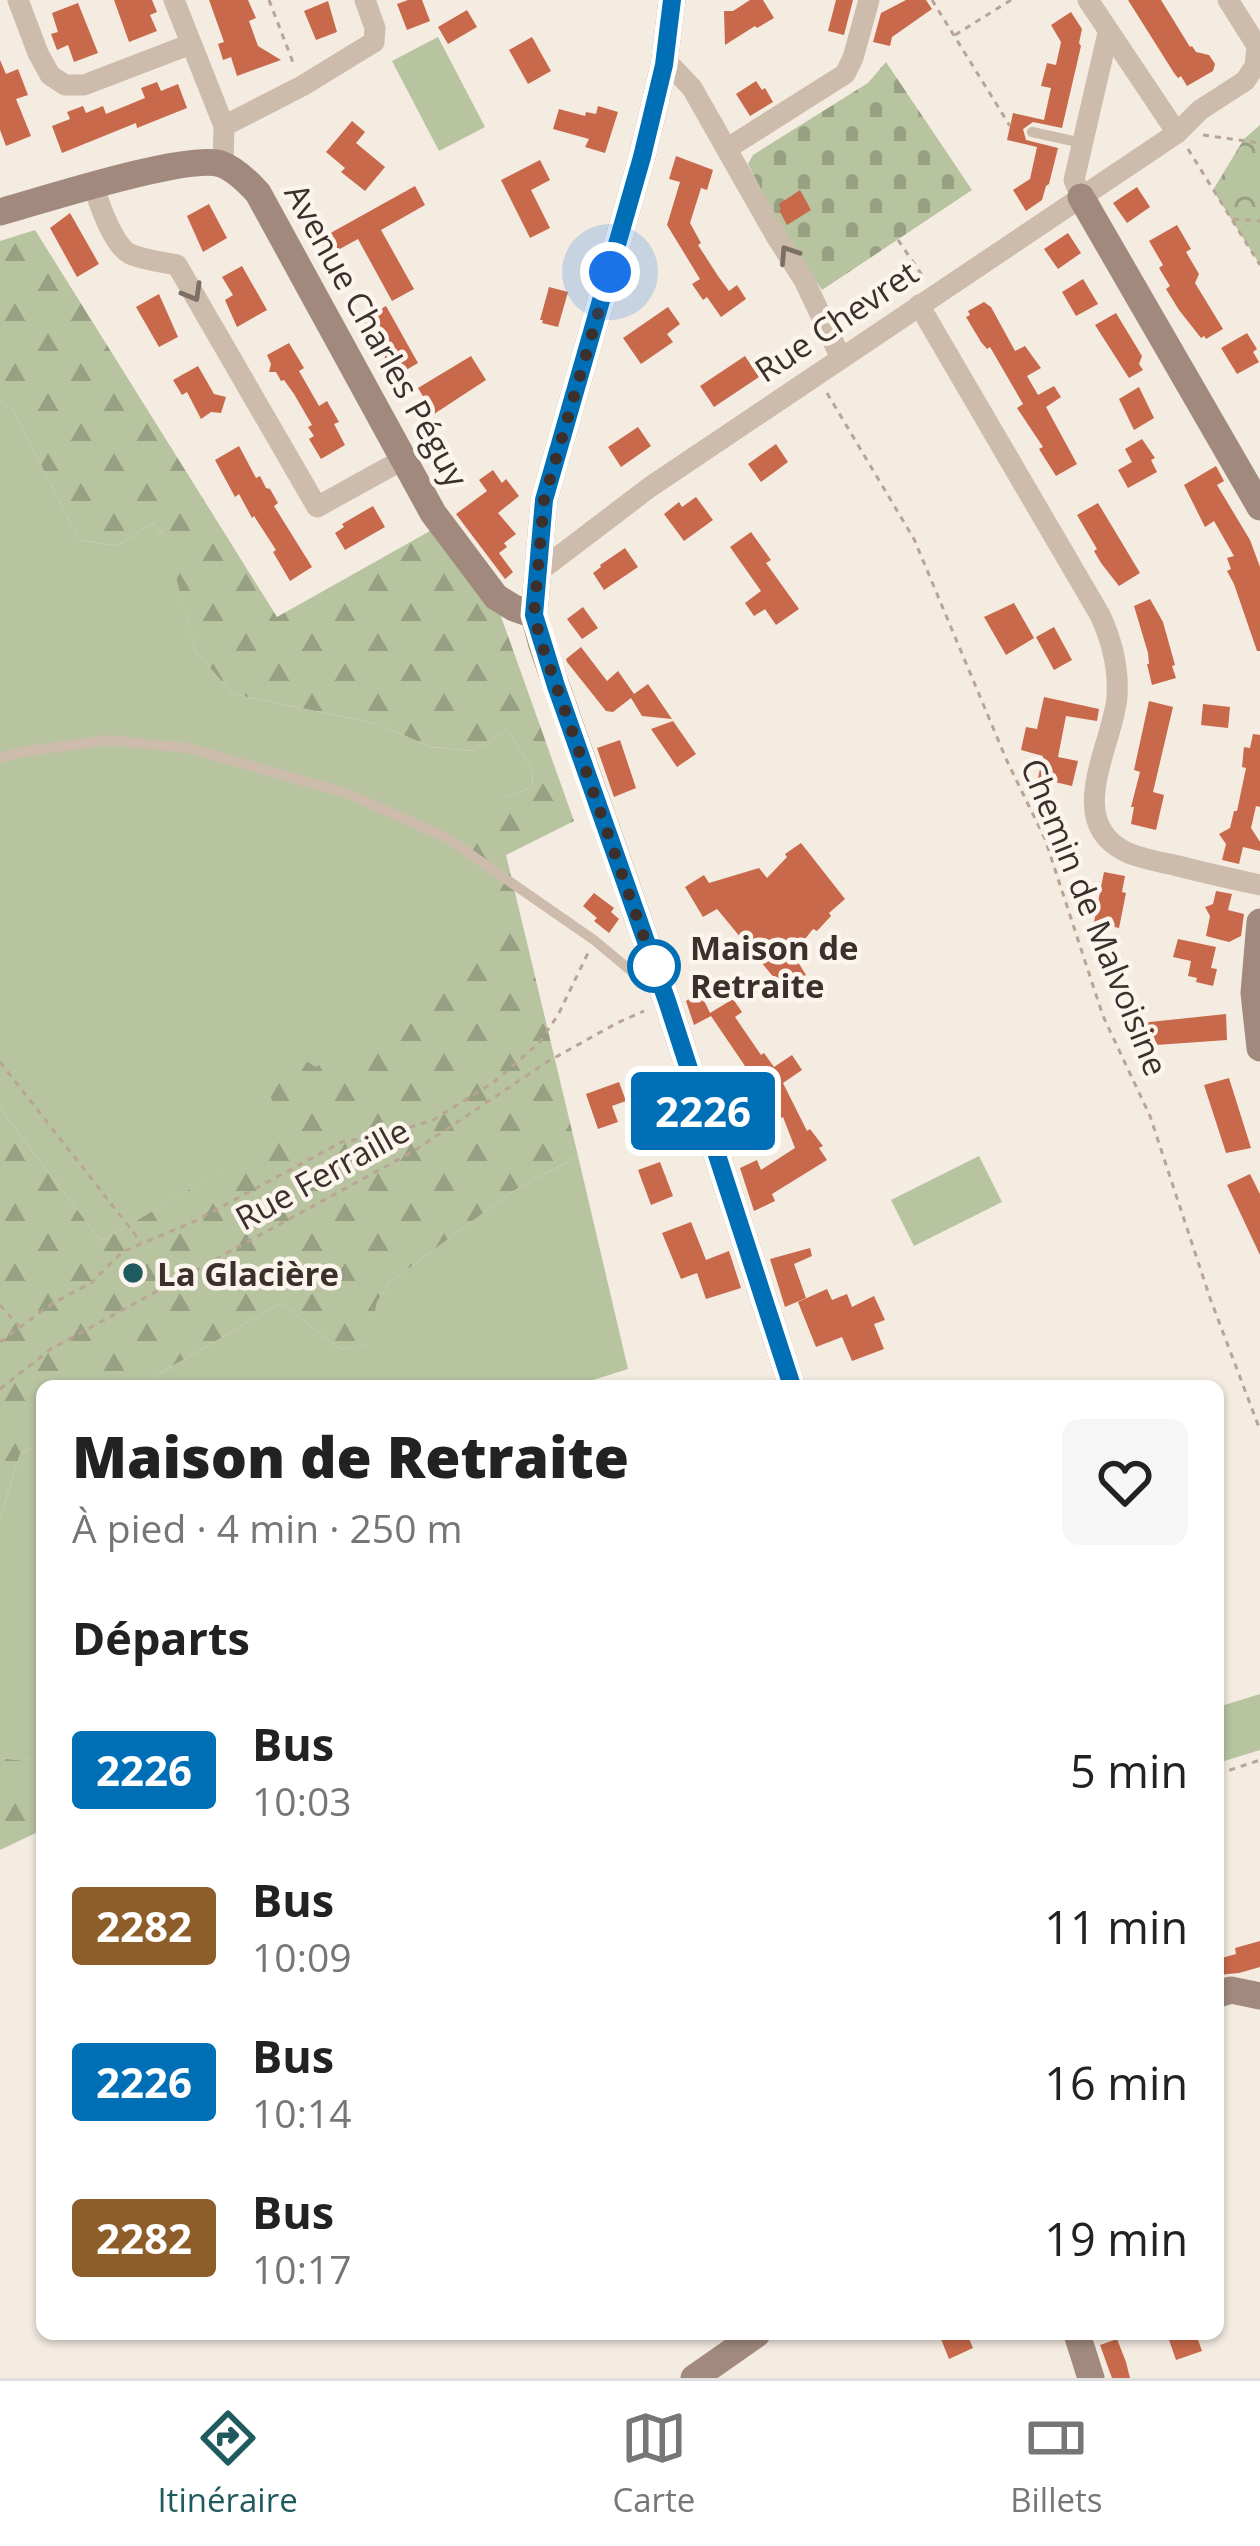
<!DOCTYPE html>
<html lang="fr">
<meta charset="utf-8">
<style>
body{margin:0;font-family:"Open Sans",sans-serif;background:#f6f6f6;color:#222;height:100vh;display:flex;flex-direction:column;font-size:45px;white-space:nowrap}
*{box-sizing:border-box;margin:0}
p{font-size:39px;color:#767676}
.icon{flex:none;width:66px;height:66px;fill:none;stroke:currentColor;stroke-width:2;stroke-linecap:round;stroke-linejoin:round}
.map{position:relative;flex:1;overflow:hidden}
.details{position:absolute;left:36px;top:1380px;width:1188px;height:960px;display:flex;flex-direction:column;background:#fff;border-radius:18px;box-shadow:0 3px 9px #0004}
.details>*{flex:none}
.badge{padding:0 24px;border-radius:9px;font-size:42px;line-height:78px}
.you{position:absolute;width:60px;height:60px;margin:-30px;border:9px solid #fff;border-radius:50%;background:#1a73e8;box-shadow:0 0 0 18px #1a73e833}
.map>.badge{position:absolute;translate:-50% -50%;box-shadow:0 0 0 6px #fff}
h2{padding:0 36px;font-size:45px;line-height:108px}
.round{display:grid;place-items:center;flex:none;width:126px;height:126px;border-radius:18px;background:#f6f6f6}
.head{display:flex;align-items:center;justify-content:space-between;height:204px;padding:0 36px}
h1{font-size:57px;font-weight:800;line-height:90px}
ul{padding:0;list-style:none}
li{display:flex;align-items:center;gap:36px;height:156px;padding:0 36px}
li div{flex:1}
li b{display:block;font-size:45px}
li em{font-style:normal}
li .badge{min-width:132px;font-weight:700;text-align:center}
.menu{display:flex;justify-content:space-around;align-items:center;height:168px;border-top:3px solid #e0e0e0;background:#fff;font-size:33px;color:#767676}
.menu a{display:grid;justify-items:center;gap:6px}
.menu .current{color:#1f5a5e}
.map>svg:first-child{display:block}
</style>
<div class="map">
<svg width="1260" height="2378" viewBox="0 0 1260 2378">
<defs>
<pattern id="forest-firs" width="22" height="20" patternUnits="userSpaceOnUse" patternTransform="scale(3)"><rect width="22" height="20" fill="#b8c4a0"/><path d="M5 1l3.5 6h-7zM16 11l3.5 6h-7z" fill="#97a083"/></pattern>
<pattern id="cemetery-stones" width="16" height="16" patternUnits="userSpaceOnUse" patternTransform="scale(3)"><rect width="16" height="16" fill="#b8c4a0"/><path d="M2 7V4a2 2 0 0 1 4 0v3zM10 15v-3a2 2 0 0 1 4 0v3z" fill="#97a083"/></pattern>
<pattern id="park-crowns" width="20" height="18" patternUnits="userSpaceOnUse" patternTransform="scale(3)"><rect width="20" height="18" fill="#b8c4a0"/><path d="M2 6a3 3 0 1 1 6 0M12 15a3 3 0 1 1 6 0" fill="none" stroke="#97a083"/></pattern>
</defs>
<rect width="100%" height="100%" fill="#f4ebe1"/>
<g fill="#b8c4a0">
<path d="M 438,37 L 485,127 L 439,151 L 392,61 Z"/>
<path d="M 0,401 L 14,411 L 79,540 L 117,546 L 152,523 L 166,537 L 196,652 L 233,694 L 378,724 L 431,747 L 472,751 L 508,730 L 533,772 L 532,788 L 503,797 L 469,842 L 500,942 L 316,1068 L 259,1068 L 288,1133 L 101,1241 L 0,1108 Z"/>
<path d="M 578,1156 L 628,1369 L 574,1386 L 138,1386 L 281,1303 L 341,1350 L 367,1344 L 377,1302 L 389,1283 L 513,1191 Z"/>
<path d="M 979,1156 L 1002,1202 L 914,1246 L 891,1200 Z"/>
<path d="M 42,1442 L 42,1753 L 25,1761 L 0,1758 L 0,1518 L 20,1454 Z"/>
<path d="M 1260,1694 L 1260,1750 L 1218,1763 L 1218,1707 Z"/>
</g>
<g fill="url(#forest-firs)">
<path d="M 35,230 L 277,617 L 430,531 L 498,608 L 574,821 L 506,855 L 578,1156 L 513,1191 L 389,1283 L 377,1302 L 368,1344 L 341,1350 L 281,1303 L 138,1386 L 42,1386 L 42,1442 L 20,1454 L 0,1518 L 0,1108 L 101,1241 L 287,1133 L 258,1069 L 287,1050 L 316,1067 L 499,942 L 469,842 L 476,813 L 503,797 L 532,788 L 533,772 L 508,730 L 472,751 L 431,747 L 378,724 L 233,694 L 196,652 L 165,536 L 152,523 L 117,546 L 79,540 L 14,411 L 0,401 L 0,241 Z"/>
<path d="M 42,1753 L 42,1830 L 0,1850 L 0,1758 L 25,1761 Z"/>
</g>
<path fill="url(#cemetery-stones)" d="M 886,62 L 972,190 L 822,290 L 781,229 L 748,164 L 753,155 L 868,83 Z"/>
<path fill="url(#park-crowns)" d="M 1260,125 L 1260,265 L 1213,190 L 1244,139 Z"/>
<g fill="#c8694b">
<path d="M 114,0 L 152,0 L 157,12 L 150,15 L 157,31 L 129,42 Z"/>
<path d="M 209,0 L 248,0 L 256,18 L 249,21 L 258,46 L 281,60 L 237,76 L 231,57 L 223,60 L 218,44 L 224,42 Z"/>
<path d="M 408,0 L 422,0 L 430,21 L 407,30 L 397,4 Z"/>
<path d="M 750,0 L 763,0 L 774,18 L 757,28 L 755,26 L 725,45 L 724,11 L 733,11 Z"/>
<path d="M 836,0 L 853,0 L 844,35 L 828,31 Z"/>
<path d="M 906,0 L 926,0 L 932,9 L 892,37 L 890,46 L 873,42 L 881,13 Z"/>
<path d="M 1128,0 L 1161,0 L 1190,47 L 1192,46 L 1196,52 L 1209,55 L 1215,64 L 1213,71 L 1187,86 L 1181,76 L 1178,78 L 1174,73 Z"/>
<path d="M 328,1 L 337,32 L 316,40 L 304,11 Z"/>
<path d="M 78,3 L 98,53 L 74,62 L 68,45 L 57,50 L 51,34 L 58,32 L 52,13 Z"/>
<path d="M 467,10 L 477,27 L 448,44 L 438,27 Z"/>
<path d="M 1071,12 L 1082,29 L 1079,43 L 1081,46 L 1062,128 L 1033,122 L 1023,129 L 1026,140 L 1058,148 L 1049,184 L 1046,186 L 1042,200 L 1026,211 L 1013,190 L 1030,179 L 1037,147 L 1007,140 L 1013,113 L 1044,120 L 1051,88 L 1041,86 L 1047,63 L 1056,65 L 1061,42 L 1051,25 Z"/>
<path d="M 532,37 L 551,71 L 528,84 L 509,50 Z"/>
<path d="M 0,60 L 6,74 L 18,69 L 28,95 L 16,99 L 31,136 L 6,146 L 0,130 Z"/>
<path d="M 756,81 L 762,90 L 765,88 L 773,102 L 750,116 L 736,94 Z"/>
<path d="M 157,82 L 161,91 L 178,84 L 187,108 L 137,128 L 136,123 L 62,153 L 52,126 L 70,119 L 67,112 L 83,106 L 86,113 L 103,106 L 106,114 L 145,98 L 141,88 Z"/>
<path d="M 598,106 L 618,112 L 605,153 L 585,147 L 589,139 L 553,129 L 559,109 L 585,116 L 586,112 L 596,114 Z"/>
<path d="M 352,121 L 365,132 L 356,143 L 385,167 L 365,191 L 341,172 L 345,168 L 326,152 Z"/>
<path d="M 676,156 L 713,170 L 707,190 L 701,188 L 690,223 L 701,243 L 698,245 L 718,276 L 729,291 L 737,285 L 746,299 L 721,317 L 707,297 L 703,300 L 692,284 L 700,279 L 667,225 L 680,182 L 669,179 Z"/>
<path d="M 540,160 L 550,180 L 531,190 L 550,228 L 530,238 L 501,180 Z"/>
<path d="M 415,186 L 425,205 L 381,230 L 414,289 L 392,301 L 358,239 L 327,256 L 318,240 Z"/>
<path d="M 1137,187 L 1150,207 L 1127,223 L 1113,203 Z"/>
<path d="M 800,190 L 811,210 L 787,225 L 779,210 L 781,209 L 779,204 Z"/>
<path d="M 209,204 L 227,238 L 203,252 L 187,216 Z"/>
<path d="M 70,213 L 99,264 L 77,277 L 50,228 Z"/>
<path d="M 1177,225 L 1191,249 L 1186,252 L 1199,274 L 1195,283 L 1223,329 L 1206,339 L 1204,336 L 1201,338 L 1179,310 L 1166,289 L 1170,286 L 1159,268 L 1163,265 L 1149,241 Z"/>
<path d="M 1068,233 L 1081,253 L 1058,269 L 1044,249 Z"/>
<path d="M 242,266 L 267,310 L 237,327 L 225,300 L 233,295 L 222,277 Z"/>
<path d="M 1083,279 L 1098,304 L 1076,316 L 1062,292 Z"/>
<path d="M 549,287 L 568,292 L 558,327 L 542,323 L 543,320 L 540,320 Z"/>
<path d="M 159,294 L 178,337 L 159,347 L 136,307 Z"/>
<path d="M 984,302 L 991,307 L 1015,351 L 1025,346 L 1041,368 L 1027,376 L 1038,395 L 1054,386 L 1061,397 L 1046,407 L 1077,464 L 1056,476 L 1039,449 L 1043,447 L 1017,408 L 1023,404 L 990,347 L 987,349 L 981,342 L 966,317 L 970,315 L 968,311 Z"/>
<path d="M 386,306 L 418,363 L 396,376 L 362,320 Z"/>
<path d="M 668,307 L 680,324 L 667,334 L 673,342 L 641,364 L 623,338 Z"/>
<path d="M 1116,313 L 1142,356 L 1139,364 L 1143,370 L 1129,378 L 1095,325 Z"/>
<path d="M 1247,333 L 1257,349 L 1253,352 L 1259,362 L 1237,374 L 1221,348 Z"/>
<path d="M 289,343 L 304,368 L 299,371 L 319,406 L 327,401 L 339,422 L 334,424 L 345,445 L 321,459 L 309,439 L 314,436 L 308,427 L 312,425 L 294,394 L 284,380 L 281,381 L 276,372 L 269,372 L 271,364 L 267,355 Z"/>
<path d="M 471,356 L 486,380 L 434,414 L 418,388 Z"/>
<path d="M 745,356 L 759,377 L 714,407 L 700,386 Z"/>
<path d="M 198,366 L 214,394 L 226,397 L 221,413 L 211,412 L 201,419 L 187,392 L 182,395 L 173,380 Z"/>
<path d="M 1139,387 L 1154,418 L 1134,430 L 1119,399 Z"/>
<path d="M 638,427 L 651,446 L 621,467 L 608,447 Z"/>
<path d="M 1142,439 L 1155,458 L 1151,460 L 1157,472 L 1128,488 L 1118,470 L 1132,462 L 1125,449 Z"/>
<path d="M 776,444 L 788,462 L 761,482 L 748,464 Z"/>
<path d="M 239,446 L 256,478 L 260,476 L 266,488 L 270,489 L 278,503 L 274,506 L 312,567 L 290,581 L 273,552 L 276,550 L 254,516 L 252,518 L 239,494 L 235,497 L 215,460 Z"/>
<path d="M 1216,466 L 1224,481 L 1217,485 L 1250,540 L 1260,567 L 1260,651 L 1257,651 L 1234,584 L 1227,571 L 1231,569 L 1227,558 L 1234,556 L 1214,521 L 1205,527 L 1184,485 Z"/>
<path d="M 493,470 L 502,483 L 506,479 L 519,496 L 498,513 L 516,534 L 504,543 L 507,547 L 499,553 L 513,572 L 505,579 L 456,514 L 487,491 L 479,480 Z"/>
<path d="M 696,497 L 713,520 L 684,541 L 664,514 L 679,502 L 682,507 Z"/>
<path d="M 1098,503 L 1140,573 L 1119,586 L 1101,563 L 1094,551 L 1097,549 L 1077,515 Z"/>
<path d="M 373,506 L 385,527 L 345,550 L 335,533 L 344,527 L 342,524 Z"/>
<path d="M 751,532 L 771,560 L 766,563 L 799,609 L 776,625 L 765,609 L 754,616 L 745,603 L 761,591 L 730,547 Z"/>
<path d="M 625,548 L 638,567 L 604,590 L 593,573 L 601,567 L 600,565 Z"/>
<path d="M 1150,599 L 1163,622 L 1175,665 L 1172,666 L 1176,678 L 1152,685 L 1147,664 L 1149,664 L 1148,653 L 1134,606 Z"/>
<path d="M 1014,603 L 1034,638 L 1006,655 L 984,617 Z"/>
<path d="M 583,607 L 598,628 L 582,639 L 567,619 Z"/>
<path d="M 1054,627 L 1072,660 L 1054,670 L 1036,637 Z"/>
<path d="M 581,647 L 607,681 L 618,671 L 634,694 L 648,684 L 672,719 L 642,716 L 631,698 L 613,712 L 606,711 L 567,662 L 566,659 Z"/>
<path d="M 1044,697 L 1099,709 L 1097,721 L 1066,716 L 1058,757 L 1078,761 L 1072,786 L 1038,778 L 1043,756 L 1021,750 L 1026,727 L 1037,729 Z"/>
<path d="M 1149,701 L 1173,707 L 1153,792 L 1164,795 L 1156,830 L 1131,824 L 1134,807 L 1131,807 L 1140,772 L 1134,770 Z"/>
<path d="M 1203,704 L 1230,707 L 1228,728 L 1201,725 Z"/>
<path d="M 673,721 L 696,754 L 677,767 L 651,729 Z"/>
<path d="M 1253,734 L 1260,735 L 1260,807 L 1256,806 L 1251,828 L 1260,842 L 1260,851 L 1243,847 L 1239,864 L 1222,860 L 1226,844 L 1219,834 L 1230,828 L 1234,811 L 1237,811 L 1246,768 L 1242,767 L 1244,747 L 1250,748 Z"/>
<path d="M 620,740 L 636,788 L 614,797 L 597,748 Z"/>
<path d="M 801,843 L 845,899 L 829,913 L 831,916 L 817,931 L 813,929 L 793,954 L 806,975 L 785,991 L 717,909 L 703,917 L 685,887 L 704,875 L 709,883 L 759,868 L 767,878 L 787,857 L 785,854 Z"/>
<path d="M 1104,872 L 1125,876 L 1122,892 L 1126,893 L 1119,928 L 1094,922 Z"/>
<path d="M 1216,891 L 1232,894 L 1228,910 L 1244,914 L 1241,936 L 1229,942 L 1206,936 L 1210,916 L 1205,907 L 1213,904 Z"/>
<path d="M 594,893 L 614,908 L 611,912 L 619,919 L 609,933 L 594,921 L 597,918 L 583,906 Z"/>
<path d="M 1178,939 L 1216,947 L 1211,968 L 1217,969 L 1213,986 L 1196,982 L 1197,978 L 1188,976 L 1191,961 L 1173,957 Z"/>
<path d="M 700,992 L 710,1013 L 733,999 L 742,1012 L 735,1017 L 761,1055 L 764,1053 L 774,1067 L 792,1055 L 802,1070 L 783,1083 L 807,1131 L 810,1129 L 823,1146 L 819,1148 L 827,1160 L 772,1194 L 775,1201 L 754,1211 L 740,1168 L 757,1160 L 761,1170 L 795,1148 L 783,1117 L 746,1138 L 734,1117 L 766,1098 L 743,1067 L 745,1066 L 711,1016 L 694,1025 L 686,1001 Z"/>
<path d="M 1226,1014 L 1227,1040 L 1142,1046 L 1140,1023 Z"/>
<path d="M 1229,1078 L 1251,1148 L 1226,1153 L 1204,1085 Z"/>
<path d="M 619,1082 L 626,1101 L 612,1106 L 618,1122 L 598,1129 L 586,1094 Z"/>
<path d="M 660,1162 L 673,1196 L 651,1205 L 638,1170 Z"/>
<path d="M 1250,1174 L 1260,1194 L 1260,1255 L 1227,1185 Z"/>
<path d="M 691,1222 L 706,1260 L 729,1251 L 741,1288 L 706,1299 L 697,1273 L 681,1279 L 662,1233 Z"/>
<path d="M 810,1248 L 812,1256 L 794,1264 L 806,1298 L 785,1307 L 770,1259 Z"/>
<path d="M 827,1289 L 832,1300 L 847,1294 L 852,1307 L 874,1296 L 885,1320 L 874,1324 L 884,1349 L 852,1361 L 842,1337 L 816,1347 L 798,1302 Z"/>
<path d="M 1260,1941 L 1260,1967 L 1239,1973 L 1218,1975 L 1218,1959 L 1236,1954 L 1235,1948 Z"/>
<path d="M 939,2334 L 967,2334 L 973,2348 L 949,2359 Z"/>
<path d="M 1167,2334 L 1196,2334 L 1202,2351 L 1176,2360 Z"/>
<path d="M 1117,2339 L 1126,2362 L 1130,2378 L 1112,2378 L 1100,2345 Z"/>
</g>
<g fill="none" stroke-linecap="round" stroke-linejoin="round">
<g stroke="#b9a596" stroke-width="3" stroke-dasharray="6 6" stroke-linecap="butt">
<path d="M 269,0 L 294,65"/>
<path d="M 932,0 L 1010,126"/>
<path d="M 955,35 L 1011,0"/>
<path d="M 1203,135 L 1260,143"/>
<path d="M 1188,149 L 1260,265"/>
<path d="M 1233,219 L 1260,221"/>
<path d="M 898,240 L 924,278"/>
<path d="M 827,393 L 914,539 L 1007,761 L 1045,839 L 1103,1016 L 1150,1116 L 1210,1298 L 1260,1430"/>
<path d="M 0,1062 L 141,1242"/>
<path d="M 0,1305 L 19,1326"/>
<path d="M 0,1342 L 53,1303 L 91,1283 L 122,1252 L 193,1222 L 342,1142 L 385,1135 L 433,1120 L 494,1082 L 539,1043 L 558,1015 L 588,953"/>
<path d="M 0,1389 L 51,1349 L 414,1151 L 547,1062 L 617,1023 L 644,1011"/>
<path d="M 1218,1774 L 1260,1760"/>
</g>
<g stroke="#cdbbac" stroke-width="10">
<path d="M 1032,132 L 1082,143"/>
<path d="M 0,758 L 22,752 L 108,740 L 188,748 L 346,793 L 447,838 L 594,940 L 654,990"/>
</g>
<g stroke="#cdbbac" stroke-width="21">
<path d="M 18,0 L 38,53 L 50,75 L 65,85 L 84,85 L 191,44"/>
<path d="M 174,0 L 224,126 L 223,164"/>
<path d="M 1088,0 L 1177,133"/>
<path d="M 664,65 L 673,68 L 692,88 L 776,236 L 804,280 L 841,358"/>
<path d="M 224,126 L 302,86 L 374,42 L 375,28 L 365,0"/>
<path d="M 728,148 L 845,74 L 853,58 L 869,0"/>
<path d="M 94,186 C 99,204 113,245 130,254 C 144,260 163,262 177,265 L 317,507 L 402,460"/>
<path d="M 1081,197 L 1074,180 L 1108,33"/>
<path d="M 919,305 L 1100,615 C 1112,641 1119,668 1117,697 C 1113,744 1064,820 1124,851 C 1140,859 1161,862 1178,866 C 1205,873 1233,879 1260,885"/>
<path d="M 537,573 L 650,487 L 1177,133 L 1200,110 L 1245,81 L 1255,66 L 1257,46 L 1228,0"/>
</g>
<g stroke="#a18a7d" stroke-width="27">
<path d="M 672,0 L 664,65 L 642,157 L 544,500 L 534,615 L 542,645 L 667,1001 L 792,1386"/>
<path d="M 1081,197 L 1260,507"/>
<path d="M 0,212 C 40,201 188,153 221,164 C 235,169 248,182 258,193 L 433,513 L 496,597 L 514,608 L 534,615"/>
<path d="M 1260,922 L 1254,993 L 1260,1048"/>
<path d="M 1218,1994 L 1231,1990 L 1260,1996"/>
<path d="M 1077,2334 L 1091,2378"/>
<path d="M 694,2378 L 757,2334"/>
</g>
</g>
<defs><path id="oneway-chevron" d="M-2-3.5L2.5 0L-2 3.5" fill="none" stroke-width="1.6" stroke-linecap="round" stroke-linejoin="round" transform="scale(3)"/></defs>
<g stroke="#7d6f65">
<use href="#oneway-chevron" transform="translate(788 254) rotate(-123)"/>
<use href="#oneway-chevron" transform="translate(193 293) rotate(60)"/>
</g>
<g fill="none" stroke-linecap="round" stroke-linejoin="round">
<defs>
<path id="line" d="M 672,0 L 664,65 L 642,157 L 544,500 L 534,615 L 556,686 L 667,1001 L 792,1386"/>
</defs>
<use href="#line" stroke="#fff" stroke-width="27"/>
<use href="#line" stroke="#006fb6" stroke-width="18"/>
<path stroke="#3b302b" stroke-width="12" stroke-dasharray="0 21.6" d="M 610,272 L 544,500 L 534,615 L 542,645 L 654,966"/>
</g>
<circle fill="#fff" stroke="#006fb6" stroke-width="6" cx="654" cy="966" r="24"/>
<circle fill="#1f5a5e" stroke="#fbf5ee" stroke-width="4.5" cx="133" cy="1273" r="12"/>
<g text-anchor="middle" dominant-baseline="central" stroke-width="9" stroke-linejoin="round" paint-order="stroke">
<g font-size="33" fill="#3b302b" stroke="#fbf5ee">
<text transform="translate(836 321) rotate(-34)">Rue Chevret</text>
<text transform="translate(377 335) rotate(61)">Avenue Charles Péguy</text>
<text transform="translate(1095 917) rotate(68)">Chemin de Malvoisine</text>
<text transform="translate(322 1174) rotate(-29)">Rue Ferraille</text>
</g>
<g font-size="33" font-weight="bold" fill="#3b302b" stroke="#fbf5ee" text-anchor="start">
<text x="690" y="947">Maison de<tspan x="690" dy="38">Retraite</tspan></text>
</g>
<g font-size="33" font-weight="bold" fill="#3b302b" stroke="#fbf5ee" text-anchor="start">
<text x="157" y="1273">La Glacière</text>
</g>
</g>
</svg>
<div class="you" style="left:610px;top:272px"></div>
<b class="badge" style="left:703px;top:1111px;background:#006fb6;color:#fff">2226</b>
<section class="details">
<div class="head"><div><h1>Maison de Retraite</h1><p>À pied · 4 min · 250 m</p></div><a class="round"><svg class="icon" aria-label="heart" viewBox="0 0 24 24"><path d="M12 20l-8-8c-3-5 5-10 8-4 3-6 11-1 8 4z"/></svg></a></div>
<h2>Départs</h2>
<ul>
<li><span class="badge" style="background:#006fb6;color:#fff">2226</span><div><b>Bus</b><p>10:03</p></div><em>5 min</em></li>
<li><span class="badge" style="background:#8d5e2a;color:#fff">2282</span><div><b>Bus</b><p>10:09</p></div><em>11 min</em></li>
<li><span class="badge" style="background:#006fb6;color:#fff">2226</span><div><b>Bus</b><p>10:14</p></div><em>16 min</em></li>
<li><span class="badge" style="background:#8d5e2a;color:#fff">2282</span><div><b>Bus</b><p>10:17</p></div><em>19 min</em></li>
</ul>
</section>
</div>
<nav class="menu">
<a class="current"><svg class="icon" aria-label="directions" viewBox="0 0 24 24"><path d="M12 3l9 9-9 9-9-9zM9 14v-3h6M13 9l2 2-2 2"/></svg>Itinéraire</a>
<a><svg class="icon" aria-label="map" viewBox="0 0 24 24"><path d="M3 6l6-2 6 2 6-2v14l-6 2-6-2-6 2zM9 4v14M15 6v14"/></svg>Carte</a>
<a><svg class="icon" aria-label="tickets" viewBox="0 0 24 24"><path d="M3 7h18v10H3zM15 7v10"/></svg>Billets</a>
</nav>
